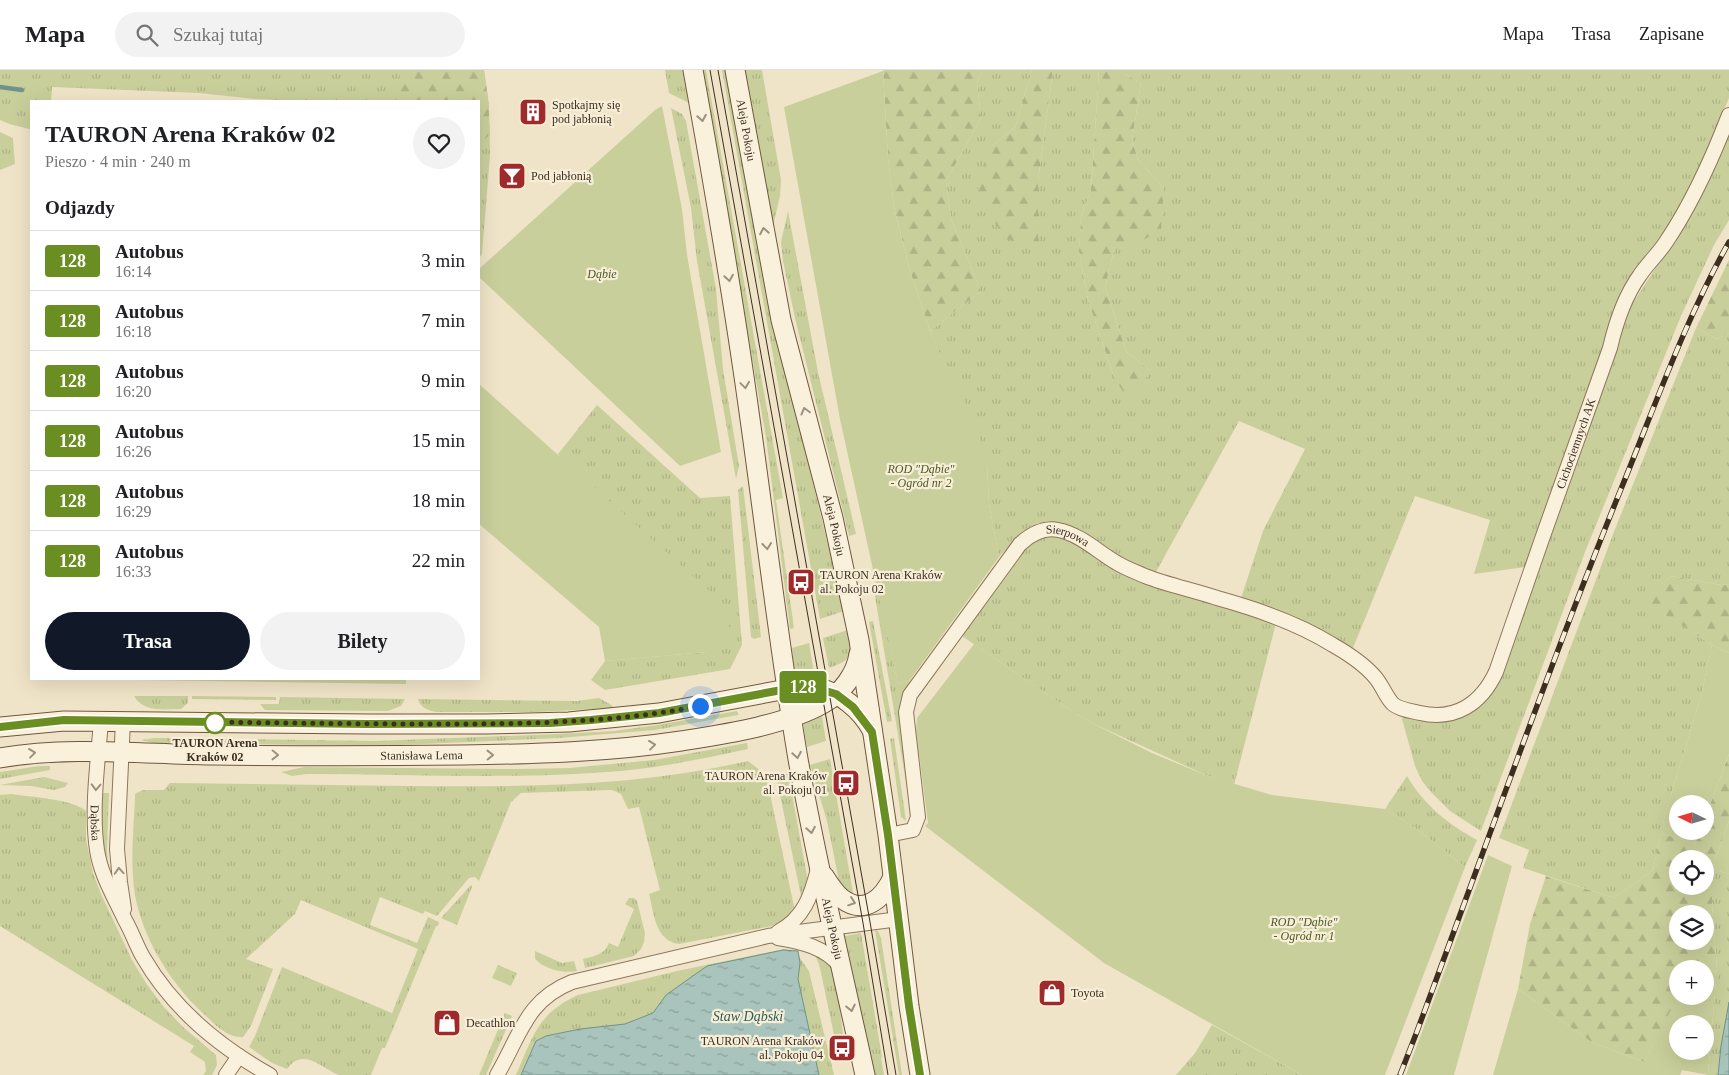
<!DOCTYPE html>
<html lang="pl">
<meta charset="utf-8">
<style>
body{margin:0;font-family:Georgia,serif;background:#f2f2f2;color:#202124;height:100vh;display:flex;flex-direction:column;font-size:19px;white-space:nowrap}
*{box-sizing:border-box;margin:0}
p{font-size:16px;color:#757577}
.icon{flex:none;width:28px;height:28px;fill:none;stroke:currentColor;stroke-width:2;stroke-linecap:round;stroke-linejoin:round}
.map{position:relative;flex:1;overflow:hidden}
.details{position:absolute;left:30px;top:30px;width:450px;height:580px;display:flex;flex-direction:column;background:#fff;border-radius:0px;box-shadow:0 5px 20px #0002}
.details>*{flex:none}
.badge{padding:0 10px;border-radius:4px;font-size:18px;line-height:32px}
.needle{width:32px;rotate:275deg}
.tools{position:absolute;left:1669px;top:725px;display:grid;gap:10px}
.tools a{display:grid;place-items:center;width:45px;height:45px;border-radius:50%;background:#fff;box-shadow:0 5px 20px #0002;font-size:25px}
.you{position:absolute;width:25px;height:25px;margin:-12px;border:4px solid #fff;border-radius:50%;background:#1a73e8;box-shadow:0 0 0 8px #1a73e833}
.map>.badge{position:absolute;translate:-50% -50%;box-shadow:0 0 0 2px #fff}
h2{padding:0 15px;font-size:19px;line-height:45px}
.round{display:grid;place-items:center;flex:none;width:52px;height:52px;border-radius:26px;background:#f2f2f2}
.overview{display:flex;align-items:center;justify-content:space-between;height:85px;padding:0 15px}
h1{font-size:24px;font-weight:700;line-height:38px}
.primary-button{display:flex;gap:10px;margin-top:auto;padding:10px 15px}
.primary-button a{flex:1;height:58px;border-radius:30px;background:#111827;color:#fff;font-size:20px;font-weight:700;line-height:58px;text-align:center}
.primary-button a+a{background:#f2f2f2;color:#202124}
ul{padding:0;list-style:none}
li{display:flex;align-items:center;gap:15px;height:60px;padding:0 15px;border-top:1px solid #e0e0e0}
li div{flex:1}
li b{display:block;font-size:19px}
li em{font-style:normal}
li .badge{min-width:55px;font-weight:700;text-align:center}
header{display:flex;align-items:center;gap:30px;box-sizing:border-box;height:70px;padding:0 25px;background:#fff;border-bottom:1px solid #e0e0e0}
header strong{font-size:24px}
nav{display:flex;gap:28px;margin-inline-start:auto;font-size:18px}
.search{width:350px;height:45px;background:#f2f2f2;display:flex;align-items:center;gap:12px;box-sizing:border-box;padding:0 18px;border-radius:28px;color:#757577;font-size:19px}
.map>svg:first-child{display:block}
</style>
<header>
<strong>Mapa</strong>
<div class="search"><svg class="icon" aria-label="search" viewBox="0 0 24 24"><circle cx="10" cy="10" r="6"/><path d="M15 15l6 6"/></svg>Szukaj tutaj</div>
<nav><a>Mapa</a><a>Trasa</a><a>Zapisane</a></nav>
</header>
<div class="map">
<svg width="1729" height="1005" viewBox="0 0 1729 1005">
<defs>
<pattern id="grass-tufts" width="24" height="20" patternUnits="userSpaceOnUse" patternTransform="scale(1.25)"><rect width="24" height="20" fill="#c9cf9b"/><path d="M3 7l-1-3M5 7V3M7 7l1-3M15 17l-1-3M17 17v-4M19 17l1-3" fill="none" stroke="#aeb285"/></pattern>
<pattern id="forest-firs" width="22" height="20" patternUnits="userSpaceOnUse" patternTransform="scale(1.25)"><rect width="22" height="20" fill="#c9cf9b"/><path d="M5 1l3.5 6h-7zM16 11l3.5 6h-7z" fill="#aeb285"/></pattern>
<pattern id="water-ripples" width="26" height="14" patternUnits="userSpaceOnUse" patternTransform="scale(1.25)"><rect width="26" height="14" fill="#a9c4bc"/><path d="M2 4q2-2 4 0t4 0M15 11q2-2 4 0t4 0" fill="none" stroke="#8ba098"/></pattern>
</defs>
<rect width="100%" height="100%" fill="#f0e4c8"/>
<g fill="url(#grass-tufts)">
<path d="M 0,0 L 484,0 L 489,36 L 490,85 L 482,184 L 479,188 L 479,31 L 298,31 L 255,29 L 199,23 L 52,17 L 51,31 L 31,31 L 31,59 L 29,59 L 9,54 L 0,50 Z"/>
<path d="M 665,0 L 685,0 L 689,33 L 669,23 Z"/>
<path d="M 701,0 L 706,0 L 783,428 L 776,430 L 794,558 L 790,559 L 766,367 Z"/>
<path d="M 722,0 L 727,0 L 781,281 L 844,541 L 820,549 Z"/>
<path d="M 742,0 L 762,0 L 781,110 L 780,126 L 773,156 Z"/>
<path d="M 982,0 L 1032,0 L 1015,57 L 991,77 L 1038,178 L 1038,111 L 1053,0 L 1099,0 L 1091,120 L 1081,147 L 1079,181 L 1088,230 L 1114,307 L 1151,301 L 1126,281 L 1105,217 L 1115,176 L 1133,176 L 1164,118 L 1138,90 L 1132,70 L 1141,13 L 1123,3 L 1123,0 L 1729,0 L 1729,28 L 1696,105 L 1664,163 L 1635,198 L 1618,229 L 1603,280 L 1526,497 L 1474,504 L 1490,450 L 1415,426 L 1353,578 L 1292,545 L 1241,528 L 1263,461 L 1305,379 L 1239,351 L 1156,502 L 1130,493 L 1106,479 L 1073,457 L 1055,452 L 1038,453 L 1023,461 L 999,487 L 989,434 L 987,395 L 930,261 L 981,221 L 951,149 L 946,111 L 981,48 L 977,13 Z"/>
<path d="M 671,38 L 682,44 L 686,51 L 716,219 L 723,299 L 739,396 L 736,409 L 697,191 L 691,138 Z"/>
<path d="M 0,62 L 13,68 L 15,94 L 0,100 Z"/>
<path d="M 1729,62 L 1729,150 L 1714,175 L 1681,246 L 1585,482 L 1481,761 L 1450,741 L 1431,722 L 1422,711 L 1415,696 L 1402,649 L 1403,647 L 1476,638 L 1489,627 L 1498,612 L 1576,397 L 1590,353 L 1611,296 L 1628,240 L 1680,161 Z"/>
<path d="M 788,141 L 818,302 L 856,464 L 849,466 L 795,248 L 783,191 L 781,172 Z"/>
<path d="M 1696,258 L 1717,269 L 1729,263 L 1729,514 L 1721,515 L 1671,506 L 1645,531 L 1712,575 L 1701,626 L 1666,741 L 1653,800 L 1614,828 L 1523,798 L 1529,780 L 1499,768 L 1615,459 Z"/>
<path d="M 597,335 L 700,428 L 730,426 L 742,575 L 730,599 L 605,620 L 591,610 L 605,591 L 707,582 L 558,384 Z"/>
<path d="M 743,416 L 761,567 L 754,569 L 751,567 L 738,420 Z"/>
<path d="M 1046,465 L 1060,466 L 1276,553 L 1234,715 L 1208,706 L 1096,655 L 1073,642 L 962,566 L 1025,479 L 1035,470 Z"/>
<path d="M 877,513 L 898,614 L 910,610 L 902,630 L 912,749 L 873,514 Z"/>
<path d="M 873,551 L 892,651 L 887,652 L 869,552 Z"/>
<path d="M 848,560 C 853,584 853,590 829,598 L 823,568 Z"/>
<path d="M 809,573 L 814,603 L 797,608 L 795,606 L 792,578 Z"/>
<path d="M 138,609 L 406,609 L 406,614 L 139,610 Z"/>
<path d="M 134,626 L 188,626 L 188,633 L 181,639 C 164,639 144,643 134,626 Z"/>
<path d="M 192,626 L 276,627 L 276,630 L 192,629 Z"/>
<path d="M 280,627 L 405,629 L 401,636 L 388,641 L 265,640 L 260,634 L 279,634 Z"/>
<path d="M 599,628 L 613,636 L 613,638 L 538,642 L 436,642 C 428,640 420,638 418,629 L 577,631 Z"/>
<path d="M 737,641 L 738,645 L 655,660 L 559,668 L 376,676 L 153,673 L 141,670 L 155,668 L 376,671 L 557,664 L 614,661 L 657,655 Z"/>
<path d="M 822,646 L 826,671 L 807,677 L 803,653 Z"/>
<path d="M 894,668 L 906,751 L 901,747 L 890,669 Z"/>
<path d="M 747,673 L 748,679 C 706,688 664,697 621,701 C 517,710 411,704 306,704 L 292,706 L 281,702 L 304,697 L 518,699 L 570,698 L 654,690 Z"/>
<path d="M 830,689 L 854,829 L 840,816 L 827,751 L 810,695 Z"/>
<path d="M 748,691 L 766,705 L 795,841 L 786,849 L 772,856 L 679,874 C 655,871 654,843 649,824 L 660,820 L 639,737 L 628,739 L 621,724 L 612,720 L 521,723 L 511,732 L 479,811 L 475,807 L 469,808 L 437,846 L 425,841 L 423,844 L 380,827 L 370,855 L 417,873 L 428,847 L 439,852 L 438,856 L 436,856 L 385,978 L 382,978 L 371,1005 C 361,1005 348,1005 339,1005 C 322,999 304,976 287,999 L 272,993 L 249,977 L 255,966 L 282,897 L 392,943 L 418,879 L 301,830 L 295,844 L 246,889 L 273,899 L 251,956 L 243,967 C 229,969 214,954 205,945 C 168,912 135,857 133,807 C 131,780 134,753 135,727 L 135,724 L 143,720 L 164,720 L 170,713 C 250,714 329,715 409,716 C 523,717 636,717 748,691 Z"/>
<path d="M 39,696 L 50,696 L 50,700 L 0,709 L 0,702 Z"/>
<path d="M 788,702 L 807,806 L 808,812 L 803,830 L 801,826 L 776,706 Z"/>
<path d="M 1407,706 C 1424,735 1448,754 1477,770 L 1465,797 L 1418,760 L 1385,739 Z"/>
<path d="M 44,707 L 68,713 L 65,717 L 54,720 L 31,716 L 0,715 Z"/>
<path d="M 101,723 L 109,723 L 107,780 L 108,798 L 100,766 Z"/>
<path d="M 11,724 C 30,727 73,729 86,741 L 86,769 L 93,803 L 101,824 L 132,890 L 146,913 L 163,936 L 183,957 L 216,985 L 217,995 L 212,1005 L 203,1005 L 206,1001 L 205,992 L 190,982 L 194,976 L 0,856 L 0,725 Z"/>
<path d="M 1712,799 L 1729,804 L 1729,932 L 1721,976 L 1718,1005 L 1708,1005 L 1717,899 L 1712,835 Z"/>
<path d="M 471,815 L 472,817 L 457,855 L 441,848 Z"/>
<path d="M 629,828 L 634,828 L 637,831 L 645,863 L 644,872 L 641,879 L 634,886 L 585,898 L 583,889 C 594,886 604,885 609,873 L 618,877 L 634,839 L 625,834 Z"/>
<path d="M 875,860 L 878,861 L 881,868 L 902,1005 L 899,1005 Z"/>
<path d="M 861,863 L 882,987 L 881,988 L 884,1005 L 873,1005 L 845,874 L 845,866 Z"/>
<path d="M 784,879 L 798,881 L 800,888 L 809,901 L 834,1005 L 516,1005 C 533,966 537,944 578,925 L 677,901 Z"/>
<path d="M 535,881 L 562,893 L 574,891 L 577,901 C 564,904 544,899 535,889 Z"/>
<path d="M 814,881 L 831,893 L 836,906 L 843,964 L 834,965 L 820,898 Z"/>
<path d="M 498,895 L 517,903 L 511,916 L 492,908 Z"/>
<path d="M 505,943 L 512,946 L 486,1005 L 479,1005 Z"/>
<path d="M 1212,955 L 1302,1005 L 1176,1005 L 1195,983 Z"/>
</g>
<g fill="url(#forest-firs)" fill-rule="evenodd">
<path d="M 400,0 L 484,0 L 488,27 L 490,65 L 479,73 L 479,31 L 399,31 Z"/>
<path d="M 885,0 L 982,0 L 977,13 L 981,48 L 946,111 L 951,149 L 981,221 L 930,261 L 910,201 L 894,137 L 888,88 L 883,1 Z"/>
<path d="M 1032,0 L 1053,0 L 1038,111 L 1038,179 L 1005,168 L 976,123 L 991,77 L 1015,57 Z"/>
<path d="M 1099,0 L 1123,0 L 1123,3 L 1141,13 L 1132,70 L 1138,90 L 1164,118 L 1161,160 L 1133,176 L 1115,176 L 1105,217 L 1126,281 L 1151,301 L 1128,330 L 1114,307 L 1088,230 L 1079,181 L 1081,147 L 1091,120 Z"/>
<path d="M 1729,190 L 1729,263 L 1717,269 L 1696,258 Z"/>
<path d="M 1671,506 L 1721,515 L 1729,514 L 1729,583 L 1712,575 L 1644,531 Z"/>
<path d="M 1729,684 L 1729,751 L 1712,799 L 1712,835 L 1717,899 L 1705,908 L 1705,899 L 1678,899 L 1678,926 L 1679,926 L 1644,992 L 1591,972 L 1518,919 L 1530,854 L 1546,806 L 1614,828 L 1653,800 L 1661,763 L 1695,774 L 1700,761 L 1705,761 L 1705,748 ZM 1678,789 L 1705,789 L 1705,816 L 1678,816 ZM 1678,844 L 1705,844 L 1705,871 L 1678,871 Z"/>
</g>
<g fill="#c9cf9b" fill-rule="evenodd">
<path d="M 883,1 L 888,88 L 894,137 L 910,201 L 930,261 L 947,300 L 974,351 L 987,395 L 989,434 L 999,487 L 910,610 L 898,614 L 840,349 L 784,37 Z"/>
<path d="M 662,36 L 682,139 L 687,185 L 721,382 L 680,396 L 479,207 L 479,199 L 655,40 Z"/>
<path d="M 479,314 L 714,525 L 730,558 L 707,582 L 605,591 L 599,557 L 479,454 Z"/>
<path d="M 974,574 L 1073,642 L 1096,655 L 1152,683 L 1208,706 L 1272,725 L 1385,739 L 1418,760 L 1465,797 L 1385,1005 L 1302,1005 L 1104,893 L 925,756 L 928,753 L 916,661 L 917,648 Z"/>
<path d="M 1712,575 L 1729,583 L 1729,684 L 1705,748 L 1705,734 L 1678,734 L 1678,761 L 1700,761 L 1695,774 L 1661,763 L 1666,741 L 1701,626 Z"/>
<path d="M 1729,751 L 1729,804 L 1712,799 Z"/>
<path d="M 1488,785 L 1512,796 L 1454,1005 L 1406,1005 Z"/>
<path d="M 1717,899 L 1708,1005 L 1682,1000 L 1680,1005 L 1493,1005 L 1518,919 L 1591,972 L 1644,992 L 1677,928 L 1679,926 L 1705,926 L 1705,908 ZM 1678,954 L 1705,954 L 1705,981 L 1678,981 Z"/>
</g>
<g fill="url(#water-ripples)" stroke="#6f938a">
<path d="M 783,880 L 798,881 L 800,893 L 798,909 L 819,1005 L 521,1005 L 536,971 L 546,966 L 580,959 L 625,954 L 653,943 L 666,925 L 707,896 Z"/>
<path d="M 1729,932 L 1729,1005 L 1718,1005 L 1721,976 Z"/>
</g>
<g fill="none" stroke-linecap="round" stroke-linejoin="round">
<path stroke="#6f938a" stroke-width="4.5" d="M 0,17 L 22,20"/>
<defs>
<g id="street">
<path id="s1" d="M 101,651 C 98,691 91,740 97,780 C 101,806 114,826 125,850 C 132,862 136,875 143,887 C 173,939 218,976 270,1005"/>
<path d="M 123,651 L 117,779 L 120,812 L 124,839"/>
<path id="s2" d="M 888,765 L 913,760 L 918,747 L 906,642 L 910,625 L 1020,474 C 1031,464 1043,457 1058,460 C 1080,464 1098,482 1117,493 C 1125,498 1136,502 1145,506 C 1168,515 1193,520 1217,528 C 1257,539 1298,553 1333,575 C 1347,583 1364,594 1375,607 C 1382,615 1385,625 1392,633 C 1397,639 1412,641 1420,643 C 1455,651 1481,634 1496,602 L 1542,469 L 1610,278 C 1616,252 1624,227 1640,205 C 1648,193 1659,183 1666,172 C 1693,132 1712,89 1729,45"/>
<path d="M 778,862 C 804,848 811,826 818,799"/>
<path d="M 778,868 C 802,872 825,877 841,897"/>
<path d="M 226,1005 L 239,986"/>
<path d="M 497,1005 C 520,966 526,930 572,912 L 768,866 L 899,849"/>
</g>
<g id="secondary">
<path id="s3" d="M 693,0 C 714,116 734,232 750,349 C 766,463 779,576 798,689 C 817,795 842,900 865,1005"/>
<path id="s4" d="M 735,0 L 781,250 L 833,448 L 859,570 L 888,765 L 909,936 L 920,1005"/>
<path d="M 0,657 L 64,651 L 368,654 L 486,654 L 569,652 L 659,643 L 787,619 C 797,618 807,616 818,618 C 840,622 861,640 872,660"/>
<path id="s5" d="M 0,688 C 69,676 141,684 211,685 C 294,686 378,686 462,685 C 536,684 608,682 681,671 C 725,664 786,655 824,633 C 842,623 856,604 859,584"/>
<path d="M 824,806 C 829,814 834,822 841,828 C 864,846 883,829 893,807"/>
</g>
</defs>
<use href="#street" stroke="#8d765c" stroke-width="16"/>
<use href="#secondary" stroke="#6f573f" stroke-width="21"/>
<use href="#street" stroke="#faf1dc" stroke-width="14"/>
<use href="#secondary" stroke="#faf1dc" stroke-width="19"/>
<g stroke="#3d2e20" stroke-width="1">
<path d="M 710,0 L 863,853 L 888,1005"/>
<path d="M 718,0 L 870,852 L 896,1005"/>
</g>
<defs>
<path id="rail" d="M 1400,1005 L 1416,964 C 1484,782 1548,599 1621,419 C 1655,336 1685,250 1729,172"/>
</defs>
<use href="#rail" stroke="#3d2e20" stroke-width="5.5"/>
<use href="#rail" stroke="#f7eed8" stroke-width="4" stroke-dasharray="11" stroke-linecap="butt"/>
</g>
<defs><path id="oneway-chevron" d="M-2-3.5L2.5 0L-2 3.5" fill="none" stroke-width="1.6" stroke-linecap="round" stroke-linejoin="round" transform="scale(1.25)"/></defs>
<g stroke="#9c907e">
<use href="#oneway-chevron" transform="translate(702 48) rotate(80)"/>
<use href="#oneway-chevron" transform="translate(764 161) rotate(-100)"/>
<use href="#oneway-chevron" transform="translate(729 208) rotate(81)"/>
<use href="#oneway-chevron" transform="translate(745 315) rotate(82)"/>
<use href="#oneway-chevron" transform="translate(805 341) rotate(-105)"/>
<use href="#oneway-chevron" transform="translate(767 476) rotate(83)"/>
<use href="#oneway-chevron" transform="translate(652 675) rotate(-7)"/>
<use href="#oneway-chevron" transform="translate(32 683) rotate(-7)"/>
<use href="#oneway-chevron" transform="translate(275 685) rotate(1)"/>
<use href="#oneway-chevron" transform="translate(490 685) rotate(-1)"/>
<use href="#oneway-chevron" transform="translate(797 685) rotate(80)"/>
<use href="#oneway-chevron" transform="translate(96 717) rotate(92)"/>
<use href="#oneway-chevron" transform="translate(811 760) rotate(80)"/>
<use href="#oneway-chevron" transform="translate(119 801) rotate(-94)"/>
<use href="#oneway-chevron" transform="translate(852 832) rotate(19)"/>
<use href="#oneway-chevron" transform="translate(851 938) rotate(78)"/>
</g>
<g fill="none" stroke-linecap="round" stroke-linejoin="round">
<defs>
<path id="line" d="M 0,657 L 64,650 L 368,654 L 550,653 L 591,650 L 659,643 L 787,619 L 812,617 L 829,622 L 836,624 L 853,637 L 872,662 L 888,765 L 909,936 L 920,1005"/>
</defs>
<use href="#line" stroke="#fff" stroke-width="11"/>
<use href="#line" stroke="#6b8e23" stroke-width="8"/>
<path stroke="#3d2e20" stroke-width="5" stroke-dasharray="0 9" d="M 215,653 L 210,652 C 285,653 361,654 436,654 C 525,654 613,653 700,636"/>
</g>
<defs>
<symbol id="building-square" viewBox="-11 -11 22 22"><rect x="-9" y="-9" width="18" height="18" rx="4" fill="#9e2a2b" stroke="#f7eed8"/><path d="M-4-6H4V6H1V3H-1V6H-4ZM-2.5-4.3h1.7v1.8h-1.7ZM.8-4.3h1.7v1.8H.8ZM-2.5-1h1.7V.8h-1.7ZM.8-1h1.7V.8H.8Z" fill="#fff"/></symbol>
<symbol id="bar-square" viewBox="-11 -11 22 22"><rect x="-9" y="-9" width="18" height="18" rx="4" fill="#9e2a2b" stroke="#f7eed8"/><path d="M-6-5H6L.8 .8V4.5H3.5V6h-7V4.5H-.8V.8Z" fill="#fff"/></symbol>
<symbol id="bus-square" viewBox="-11 -11 22 22"><rect x="-9" y="-9" width="18" height="18" rx="4" fill="#9e2a2b" stroke="#f7eed8"/><path d="M-5-6H5V4H4V6H2V4H-2V6H-4V4H-5ZM-3.5-4V0h7V-4ZM-3.5 1.2v1.5H-2V1.2ZM2 1.2v1.5H3.5V1.2Z" fill="#fff"/></symbol>
<symbol id="shop-square" viewBox="-11 -11 22 22"><rect x="-9" y="-9" width="18" height="18" rx="4" fill="#9e2a2b" stroke="#f7eed8"/><path d="M-5-2.5h2.3a2.7 3.5 0 0 1 5.4 0H5L5.5 6h-11ZM-1.5-2.5h3a1.5 2.3 0 0 0-3 0Z" fill="#fff"/></symbol>
</defs>
<g fill-rule="evenodd">
<use href="#building-square" x="517" y="26" width="32" height="32"/>
<use href="#bar-square" x="496" y="90" width="32" height="32"/>
<use href="#bus-square" x="785" y="496" width="32" height="32"/>
<use href="#bus-square" x="830" y="697" width="32" height="32"/>
<use href="#shop-square" x="1036" y="907" width="32" height="32"/>
<use href="#shop-square" x="431" y="937" width="32" height="32"/>
<use href="#bus-square" x="826" y="962" width="32" height="32"/>
</g>
<circle fill="#fff" stroke="#6b8e23" stroke-width="2.5" cx="215" cy="653" r="10"/>
<g text-anchor="middle" dominant-baseline="central" stroke-width="4.5" stroke-linejoin="round" paint-order="stroke">
<g font-size="12" fill="#3d2e20" stroke="#f7eed8" text-anchor="start">
<text x="552" y="35">Spotkajmy się<tspan x="552" dy="14">pod jabłonią</tspan></text>
<text x="531" y="106">Pod jabłonią</text>
<text x="820" y="505">TAURON Arena Kraków<tspan x="820" dy="14">al. Pokoju 02</tspan></text>
<text x="827" y="706" text-anchor="end">TAURON Arena Kraków<tspan x="827" dy="14">al. Pokoju 01</tspan></text>
<text x="1071" y="923">Toyota</text>
<text x="466" y="953">Decathlon</text>
<text x="823" y="971" text-anchor="end">TAURON Arena Kraków<tspan x="823" dy="14">al. Pokoju 04</tspan></text>
</g>
<g font-size="12" fill="#3d2e20" stroke="#f7eed8">
<text stroke="none"><textPath href="#s4" startOffset="61">Aleja Pokoju</textPath></text>
<text stroke="none"><textPath href="#s2" startOffset="1142">Cichociemnych AK</textPath></text>
<text stroke="none"><textPath href="#s4" startOffset="466">Aleja Pokoju</textPath></text>
<text stroke="none"><textPath href="#s2" startOffset="402">Sierpowa</textPath></text>
<text stroke="none"><textPath href="#s5" startOffset="422">Stanisława Lema</textPath></text>
<text stroke="none"><textPath href="#s1" startOffset="102">Dąbska</textPath></text>
<text stroke="none"><textPath href="#s3" startOffset="870">Aleja Pokoju</textPath></text>
</g>
<g font-size="12" font-style="italic" fill="#4d5a26" stroke="#f7eed8">
<text x="602" y="204">Dąbie</text>
<text x="921" y="399">ROD "Dąbie"<tspan x="921" dy="14">- Ogród nr 2</tspan></text>
<text x="1304" y="852">ROD "Dąbie"<tspan x="1304" dy="14">- Ogród nr 1</tspan></text>
</g>
<g font-size="12" font-weight="bold" fill="#3d2e20" stroke="#f7eed8">
<text x="215" y="673">TAURON Arena<tspan x="215" dy="14">Kraków 02</tspan></text>
</g>
<g font-size="14" font-style="italic" fill="#2f5d5a" stroke="#f7eed8">
<text x="748" y="946">Staw Dąbski</text>
</g>
</g>
</svg>
<div class="tools">
<a><svg class="needle" viewBox="-14 -14 28 28"><path d="M0-13l5 13h-10z" fill="#e53935"/><path d="M0 13l5-13h-10z" fill="#757577"/></svg></a>
<a><svg class="icon" aria-label="locate" viewBox="0 0 24 24"><circle cx="12" cy="12" r="6"/><path d="M12 2v4M12 18v4M2 12h4M18 12h4"/></svg></a>
<a><svg class="icon" aria-label="layers" viewBox="0 0 24 24"><path d="M12 4l9 5-9 5-9-5zM3 14l9 5 9-5"/></svg></a>
<a>+</a>
<a>−</a>
</div>
<div class="you" style="left:700px;top:636px"></div>
<b class="badge" style="left:803px;top:617px;background:#6b8e23;color:#fff">128</b>
<section class="details">
<div class="overview"><div><h1>TAURON Arena Kraków 02</h1><p>Pieszo · 4 min · 240 m</p></div><a class="round"><svg class="icon" aria-label="heart" viewBox="0 0 24 24"><path d="M12 20l-8-8c-3-5 5-10 8-4 3-6 11-1 8 4z"/></svg></a></div>
<h2>Odjazdy</h2>
<ul>
<li><span class="badge" style="background:#6b8e23;color:#fff">128</span><div><b>Autobus</b><p>16:14</p></div><em>3 min</em></li>
<li><span class="badge" style="background:#6b8e23;color:#fff">128</span><div><b>Autobus</b><p>16:18</p></div><em>7 min</em></li>
<li><span class="badge" style="background:#6b8e23;color:#fff">128</span><div><b>Autobus</b><p>16:20</p></div><em>9 min</em></li>
<li><span class="badge" style="background:#6b8e23;color:#fff">128</span><div><b>Autobus</b><p>16:26</p></div><em>15 min</em></li>
<li><span class="badge" style="background:#6b8e23;color:#fff">128</span><div><b>Autobus</b><p>16:29</p></div><em>18 min</em></li>
<li><span class="badge" style="background:#6b8e23;color:#fff">128</span><div><b>Autobus</b><p>16:33</p></div><em>22 min</em></li>
</ul>
<div class="primary-button"><a>Trasa</a><a>Bilety</a></div>
</section>
</div>
